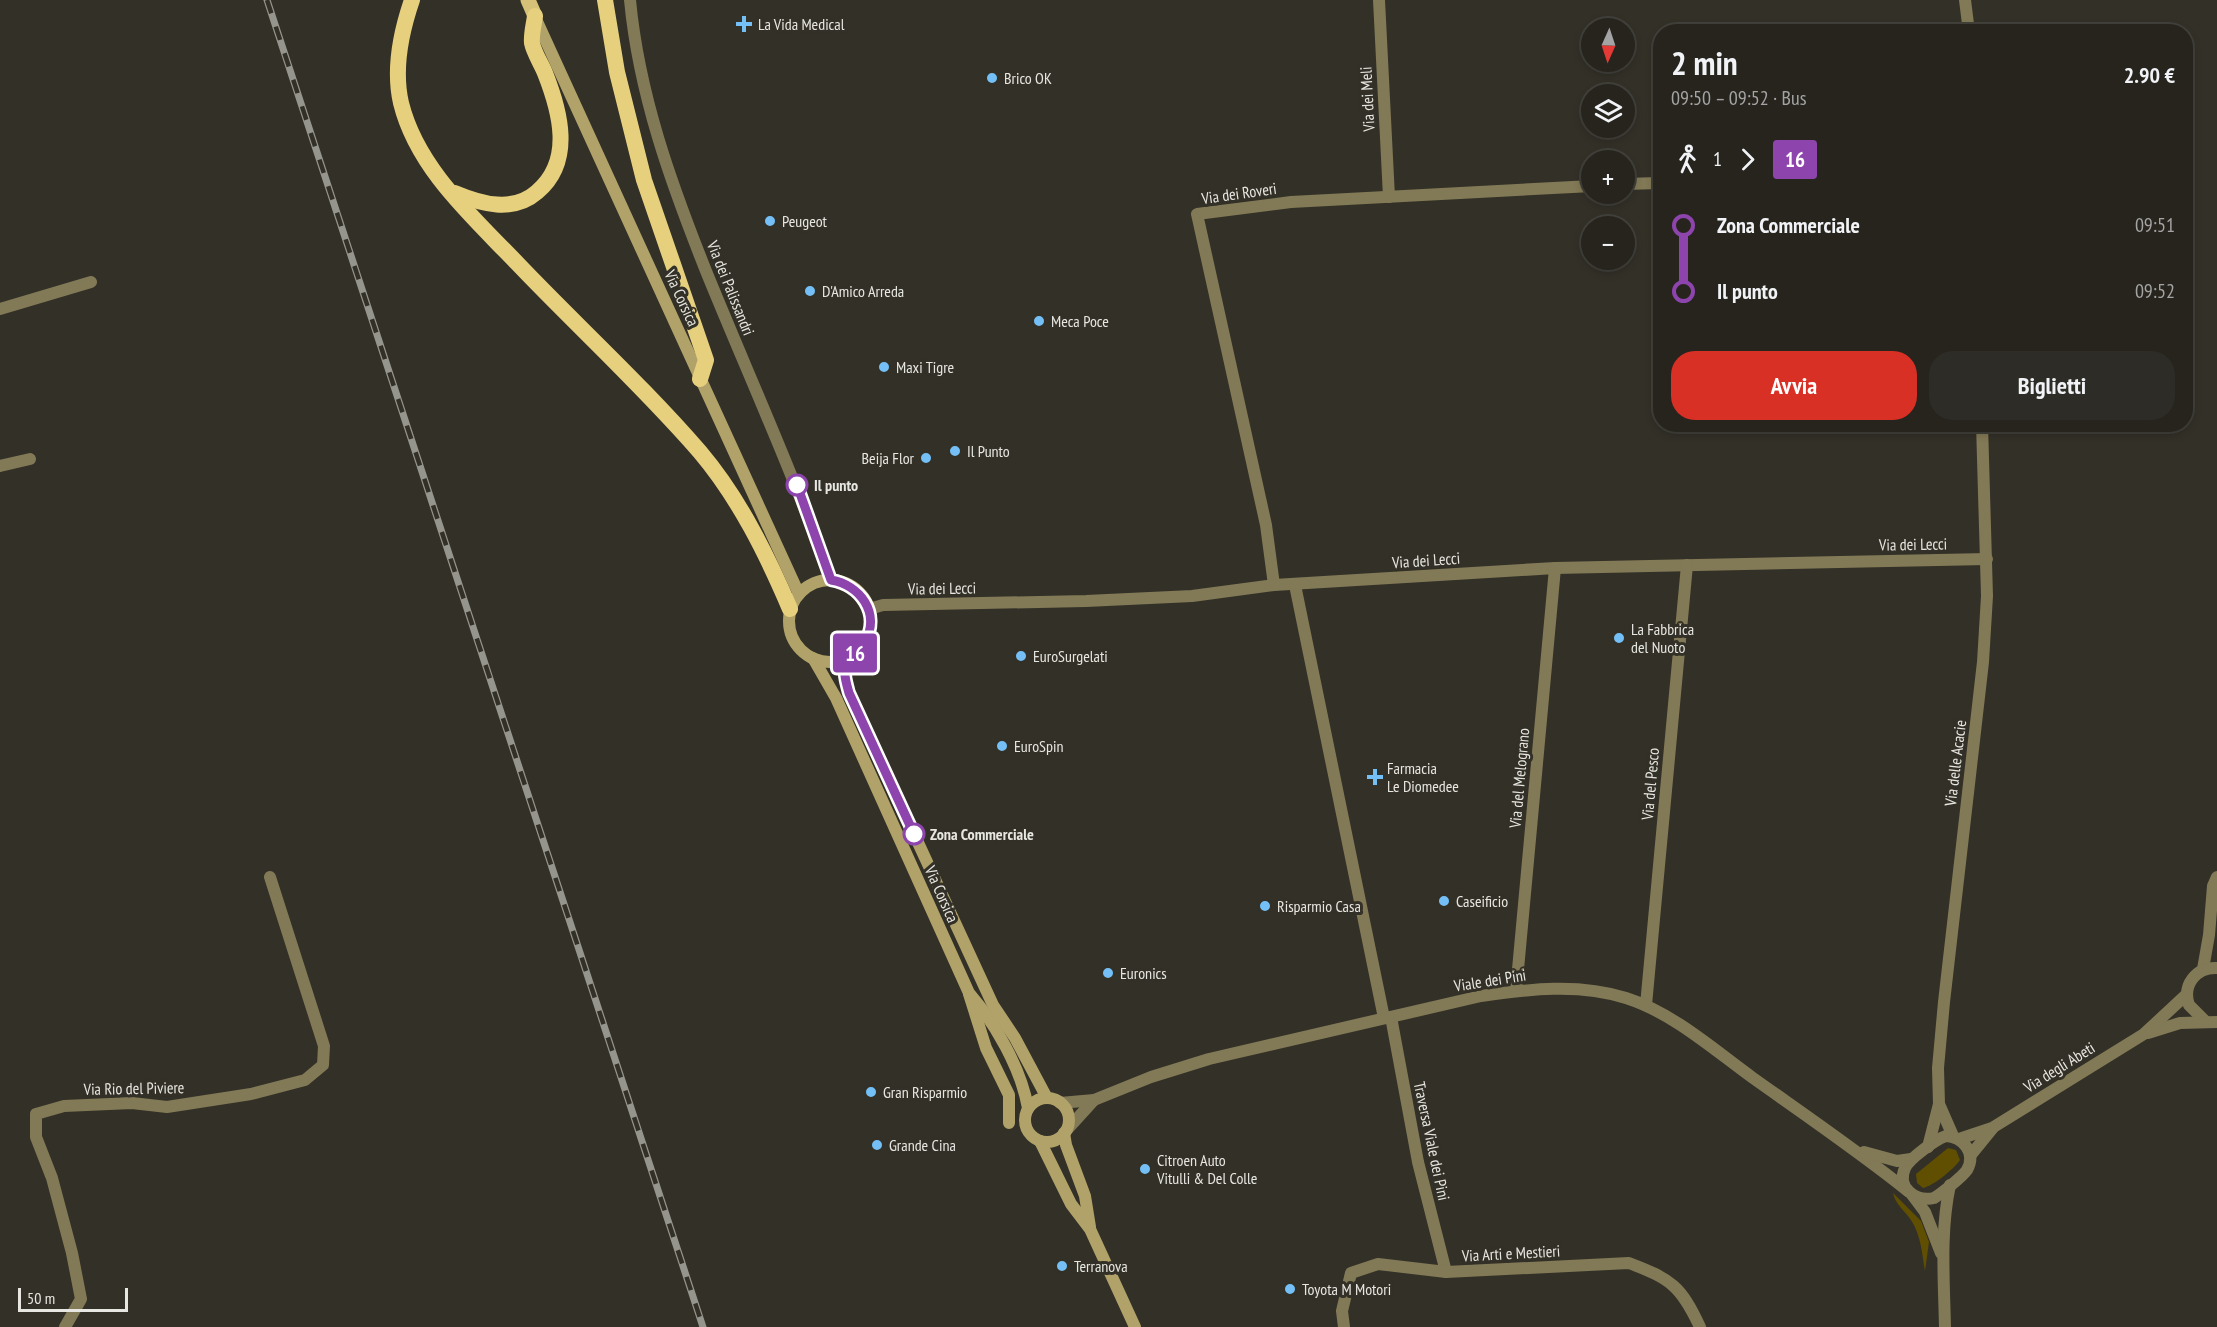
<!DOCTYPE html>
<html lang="it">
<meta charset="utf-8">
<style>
body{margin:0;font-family:"PT Sans Narrow",sans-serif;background:#2e2c26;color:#f1f3f6;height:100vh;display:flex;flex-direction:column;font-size:22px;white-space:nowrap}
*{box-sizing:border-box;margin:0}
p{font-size:20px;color:#a4a4a4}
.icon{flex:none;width:33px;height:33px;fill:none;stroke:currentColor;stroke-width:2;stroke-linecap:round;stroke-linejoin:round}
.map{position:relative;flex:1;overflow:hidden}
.panel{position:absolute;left:1653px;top:24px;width:540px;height:408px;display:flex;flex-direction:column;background:#26241d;border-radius:24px;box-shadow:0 3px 9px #0003,0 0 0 2px #42413b}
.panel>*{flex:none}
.badge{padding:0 12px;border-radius:4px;font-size:21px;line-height:39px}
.needle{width:39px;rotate:183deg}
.controls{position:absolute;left:1581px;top:18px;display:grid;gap:12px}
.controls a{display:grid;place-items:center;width:54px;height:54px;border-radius:50%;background:#26241d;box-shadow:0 3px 9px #0003,0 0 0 2px #42413b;font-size:30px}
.scale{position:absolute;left:18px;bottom:15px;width:110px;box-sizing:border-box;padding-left:6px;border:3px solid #e7e6e0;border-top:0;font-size:16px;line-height:21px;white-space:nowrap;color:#e7e6e0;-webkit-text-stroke:4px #323027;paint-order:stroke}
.map>.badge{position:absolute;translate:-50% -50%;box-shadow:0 0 0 3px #fff}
.legs{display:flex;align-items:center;gap:9px;height:66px;padding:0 18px;font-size:20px}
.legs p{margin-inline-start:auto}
.head{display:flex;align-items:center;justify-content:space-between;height:102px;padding:0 18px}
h1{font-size:33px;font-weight:700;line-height:45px}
.primary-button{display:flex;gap:12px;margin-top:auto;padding:12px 18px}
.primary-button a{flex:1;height:69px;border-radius:24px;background:#d93025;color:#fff;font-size:24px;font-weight:700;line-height:69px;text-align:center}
.primary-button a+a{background:#2e2c26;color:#f1f3f6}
ul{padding:0 18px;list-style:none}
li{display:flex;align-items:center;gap:21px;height:66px;font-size:22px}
li i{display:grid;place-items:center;width:9px;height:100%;margin:0 8px;background:currentColor}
li i::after{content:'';width:15px;height:15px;margin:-8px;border:4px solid;border-radius:50%;background:#26241d}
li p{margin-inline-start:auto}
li:first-child i{background:linear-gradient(#0000 50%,currentColor 0)}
li:last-child i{background:linear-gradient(currentColor 50%,#0000 0)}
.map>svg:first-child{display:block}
</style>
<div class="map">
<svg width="2217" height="1327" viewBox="0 0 2217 1327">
<rect width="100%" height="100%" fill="#323027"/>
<g fill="#604f00">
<path d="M 1948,1148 L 1956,1150 L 1960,1160 C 1954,1169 1933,1186 1923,1188 L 1917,1183 L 1916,1174 Z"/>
<path d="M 1893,1193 L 1921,1221 L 1929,1242 L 1925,1271 C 1922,1254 1921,1235 1911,1220 C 1905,1211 1895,1204 1893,1193 Z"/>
</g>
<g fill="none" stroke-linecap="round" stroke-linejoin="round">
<g stroke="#827956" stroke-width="12">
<path d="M 630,0 C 639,95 671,183 706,271 C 748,374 794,475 831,580"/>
<path d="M 1379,0 L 1389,197"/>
<path d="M 1624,184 L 1660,183"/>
<path d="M 0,309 L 91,282"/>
<path d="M 0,466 L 30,459"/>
<path d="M 1274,585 L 1266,525 L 1197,214 L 1291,202 L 1592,186"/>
<path d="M 1295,585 L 1384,1018"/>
<path d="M 869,609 L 883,605 L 1086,601 L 1192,596 L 1274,585 L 1555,568 L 1987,559"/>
<path d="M 2203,969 L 2209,935 L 2213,886 L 2217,877"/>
<path d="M 1516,991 L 1555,568"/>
<path d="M 1646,1005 L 1687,565"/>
<path d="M 1391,1017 L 1418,1162 L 1446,1272"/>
<path d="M 2204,1020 L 2189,1005 C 2182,985 2196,967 2217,968"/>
<path d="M 2148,1033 L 2180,1023 L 2217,1022"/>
<path d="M 1959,1139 L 1992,1128 L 2144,1034 L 2186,995"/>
<path d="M 1970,1156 L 1992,1129"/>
<path d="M 65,1327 L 81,1299 L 72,1253 L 52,1178 L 36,1137 L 36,1114 L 64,1106 L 132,1103 L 167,1107 L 251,1094 L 305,1080 L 323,1065 L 324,1046 L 270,877"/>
<path d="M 1344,1327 L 1342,1311 L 1351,1273 L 1378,1264 L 1446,1272 L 1629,1263 C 1671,1279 1681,1286 1700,1327"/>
</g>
<g stroke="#827956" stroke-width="12">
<path d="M 1965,0 L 1969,32"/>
<path d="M 1060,1103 L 1094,1100 L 1151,1077 L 1209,1059 L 1481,996 C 1529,989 1579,983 1626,998 C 1673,1013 1713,1049 1753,1078 C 1805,1115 1858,1151 1908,1191"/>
<path d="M 1939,1104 L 1953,1136"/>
<path d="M 1064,1133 L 1094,1100"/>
<path d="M 1946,1136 C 1962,1137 1977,1152 1967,1170 C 1963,1176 1941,1194 1934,1198 C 1916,1202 1896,1188 1905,1168 C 1909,1159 1936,1139 1946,1136 Z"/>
<path d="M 1928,1147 L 1939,1104 L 1938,1068 L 1944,1002 L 1983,662 L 1987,596 L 1982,424"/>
<path d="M 1864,1152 L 1897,1161 L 1911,1159"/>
<path d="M 1913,1196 L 1925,1212 L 1941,1253"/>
<path d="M 1945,1327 C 1944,1280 1940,1231 1950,1185"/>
</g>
<g stroke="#b1a269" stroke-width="12">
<path d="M 535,17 L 799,594"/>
<circle cx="830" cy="621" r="41"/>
<path d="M 813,658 L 836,698 L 969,993 C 995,1023 1021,1068 1028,1108"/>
<path d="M 847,658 L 844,673 L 849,693 L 993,1005 L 1015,1038 L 1047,1098"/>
<path d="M 969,994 L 986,1048 L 1009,1095 L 1009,1123"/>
<circle cx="1047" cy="1120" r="22"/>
<path d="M 1064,1133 L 1066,1145 L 1085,1196 L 1090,1227"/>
<path d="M 1040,1141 L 1071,1204 L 1090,1229 L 1135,1327"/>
</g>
<path stroke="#d5c177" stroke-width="15" d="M 528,0 L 535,16"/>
<g stroke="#e6d07e" stroke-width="16">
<path d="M 412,0 C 401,32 393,68 401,103 C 417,168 472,216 517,263 C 577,326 643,386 700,452 C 739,498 767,555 790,609"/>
<path d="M 605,0 L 617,72 L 644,180 L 706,360 L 700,379"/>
<path d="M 455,193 C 481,204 513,213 537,192 C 574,161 560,111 545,73 C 541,63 534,53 532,43 C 531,35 534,24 535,16"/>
</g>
<defs>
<path id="rail" d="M 267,0 L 703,1327"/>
</defs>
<use href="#rail" stroke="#96958d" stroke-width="7"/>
<use href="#rail" stroke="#323027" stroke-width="4.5" stroke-dasharray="14" stroke-linecap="butt"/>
</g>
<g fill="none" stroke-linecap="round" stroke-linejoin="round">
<defs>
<path id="line-1" d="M 797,485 L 831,580 C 860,585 881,613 865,642 C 860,650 849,653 846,661 C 843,673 846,682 849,693 L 914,834"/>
</defs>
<use href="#line-1" stroke="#fff" stroke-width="14"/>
<use href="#line-1" stroke="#8e44ad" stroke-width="9"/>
</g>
<g fill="#74c0f6" stroke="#323027" stroke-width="2">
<path d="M741 15h6v6h6v6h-6v6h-6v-6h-6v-6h6z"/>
<circle cx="992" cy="78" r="6"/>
<circle cx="770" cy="221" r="6"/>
<circle cx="810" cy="291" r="6"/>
<circle cx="1039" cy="321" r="6"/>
<circle cx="884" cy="367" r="6"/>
<circle cx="955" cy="451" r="6"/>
<circle cx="926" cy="458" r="6"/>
<circle cx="1619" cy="638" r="6"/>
<circle cx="1021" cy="656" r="6"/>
<circle cx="1002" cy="746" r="6"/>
<path d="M1372 768h6v6h6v6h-6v6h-6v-6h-6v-6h6z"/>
<circle cx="1444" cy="901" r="6"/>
<circle cx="1265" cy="906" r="6"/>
<circle cx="1108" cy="973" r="6"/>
<circle cx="871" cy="1092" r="6"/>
<circle cx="877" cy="1145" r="6"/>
<circle cx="1145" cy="1169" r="6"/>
<circle cx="1062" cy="1266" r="6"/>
<circle cx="1290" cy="1289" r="6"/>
</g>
<g fill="#fff" stroke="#8e44ad" stroke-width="3">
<circle cx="797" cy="485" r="10"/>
<circle cx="914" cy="834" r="10"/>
</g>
<g text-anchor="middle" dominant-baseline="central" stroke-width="6" stroke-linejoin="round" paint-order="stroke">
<g font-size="16" fill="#e7e6e0" stroke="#323027" text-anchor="start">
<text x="758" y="24">La Vida Medical</text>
<text x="1004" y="78">Brico OK</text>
<text x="782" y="221">Peugeot</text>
<text x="822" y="291">D'Amico Arreda</text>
<text x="1051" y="321">Meca Poce</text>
<text x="896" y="367">Maxi Tigre</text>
<text x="967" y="451">Il Punto</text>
<text x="914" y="458" text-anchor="end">Beija Flor</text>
<text x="1631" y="629">La Fabbrica<tspan x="1631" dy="18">del Nuoto</tspan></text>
<text x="1033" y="656">EuroSurgelati</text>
<text x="1014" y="746">EuroSpin</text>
<text x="1387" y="768">Farmacia<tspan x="1387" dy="18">Le Diomedee</tspan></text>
<text x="1456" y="901">Caseificio</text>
<text x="1277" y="906">Risparmio Casa</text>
<text x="1120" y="973">Euronics</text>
<text x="883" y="1092">Gran Risparmio</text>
<text x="889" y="1145">Grande Cina</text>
<text x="1157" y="1160">Citroen Auto<tspan x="1157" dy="18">Vitulli &amp; Del Colle</tspan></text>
<text x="1074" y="1266">Terranova</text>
<text x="1302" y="1289">Toyota M Motori</text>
</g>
<g font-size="16" fill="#e7e6e0" stroke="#323027">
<text transform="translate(1367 99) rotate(-93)">Via dei Meli</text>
<text transform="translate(1239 193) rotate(-8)">Via dei Roveri</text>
<text transform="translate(731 288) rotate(68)">Via dei Palissandri</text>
<text transform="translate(682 298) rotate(65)">Via Corsica</text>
<text transform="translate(1913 544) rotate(-1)">Via dei Lecci</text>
<text transform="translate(1426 560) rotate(-4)">Via dei Lecci</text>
<text transform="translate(942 588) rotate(-1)">Via dei Lecci</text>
<text transform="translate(1955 763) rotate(-83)">Via delle Acacie</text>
<text transform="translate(1519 778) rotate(-85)">Via del Melograno</text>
<text transform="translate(1650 784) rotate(-85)">Via del Pesco</text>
<text transform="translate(942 894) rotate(66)">Via Corsica</text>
<text transform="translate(1490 980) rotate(-9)">Viale dei Pini</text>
<text transform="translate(2059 1067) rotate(-32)">Via degli Abeti</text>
<text transform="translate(134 1088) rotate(-1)">Via Rio del Piviere</text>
<text transform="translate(1432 1141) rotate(78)">Traversa Viale dei Pini</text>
<text transform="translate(1511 1253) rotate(-3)">Via Arti e Mestieri</text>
</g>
<g font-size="16" font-weight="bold" fill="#e7e6e0" stroke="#323027" text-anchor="start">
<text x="814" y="485">Il punto</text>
<text x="930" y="834">Zona Commerciale</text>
</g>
</g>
</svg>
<div class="controls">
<a><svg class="needle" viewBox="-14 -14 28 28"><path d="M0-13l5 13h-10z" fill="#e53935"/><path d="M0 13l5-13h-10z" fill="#a4a4a4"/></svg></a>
<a><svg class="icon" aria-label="layers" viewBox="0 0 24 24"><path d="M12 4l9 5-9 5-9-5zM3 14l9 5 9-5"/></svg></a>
<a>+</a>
<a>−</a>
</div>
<div class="scale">50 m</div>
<b class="badge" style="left:855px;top:653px;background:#8e44ad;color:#fff">16</b>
<section class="panel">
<div class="head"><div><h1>2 min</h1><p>09:50 – 09:52 · Bus</p></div><b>2.90 €</b></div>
<div class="legs"><svg class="icon" aria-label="walk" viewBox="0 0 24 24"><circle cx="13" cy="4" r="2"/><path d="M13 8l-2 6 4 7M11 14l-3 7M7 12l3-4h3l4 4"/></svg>1<svg class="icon" aria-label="forward" viewBox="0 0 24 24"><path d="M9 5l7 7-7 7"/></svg><b class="badge" style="background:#8e44ad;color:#fff">16</b></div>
<ul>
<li><i style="color:#8e44ad"></i><b>Zona Commerciale</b><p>09:51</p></li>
<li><i style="color:#8e44ad"></i><b>Il punto</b><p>09:52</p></li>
</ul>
<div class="primary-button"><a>Avvia</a><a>Biglietti</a></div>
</section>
</div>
